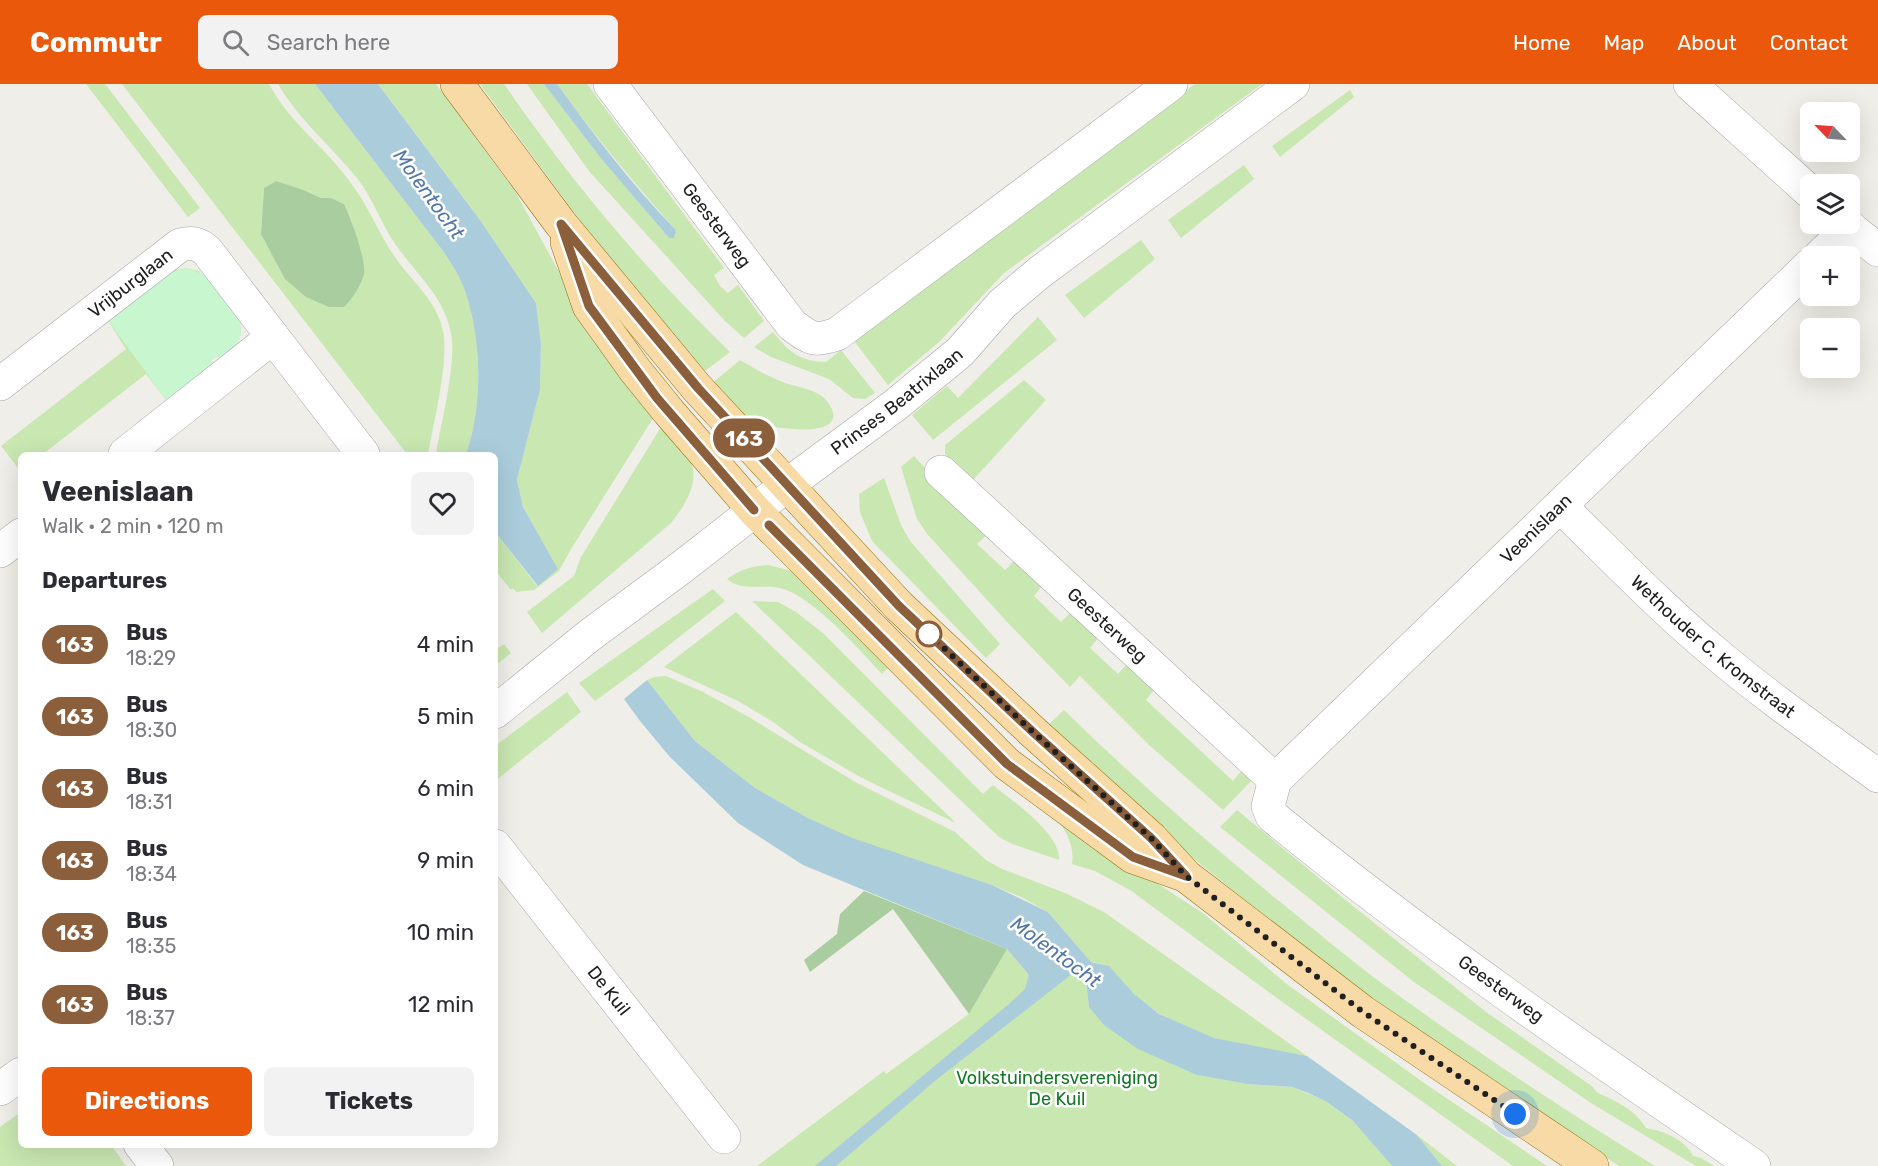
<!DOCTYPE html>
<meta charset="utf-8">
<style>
body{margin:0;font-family:Rubik,sans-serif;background:#f2f2f3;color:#2b2b33;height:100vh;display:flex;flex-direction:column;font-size:22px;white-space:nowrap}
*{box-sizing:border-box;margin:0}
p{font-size:20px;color:#7c7c81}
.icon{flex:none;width:33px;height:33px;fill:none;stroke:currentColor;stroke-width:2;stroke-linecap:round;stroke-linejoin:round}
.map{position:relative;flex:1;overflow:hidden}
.side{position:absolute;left:18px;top:368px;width:480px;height:696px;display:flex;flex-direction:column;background:#fff;border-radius:9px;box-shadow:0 6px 24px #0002}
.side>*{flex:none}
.badge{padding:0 12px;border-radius:20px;font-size:21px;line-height:39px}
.needle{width:39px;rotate:295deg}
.fabs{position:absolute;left:1800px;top:18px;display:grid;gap:12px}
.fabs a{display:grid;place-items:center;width:60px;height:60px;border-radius:9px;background:#fff;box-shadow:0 6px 24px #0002;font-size:30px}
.you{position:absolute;width:30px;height:30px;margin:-15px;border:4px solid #fff;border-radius:50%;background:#1a73e8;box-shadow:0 0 0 9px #1a73e833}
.map>.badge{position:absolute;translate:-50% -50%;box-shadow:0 0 0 3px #fff}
h2{padding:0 24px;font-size:22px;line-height:54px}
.round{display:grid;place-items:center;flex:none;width:63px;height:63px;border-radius:9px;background:#f2f2f3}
.summary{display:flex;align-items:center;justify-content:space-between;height:102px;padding:0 24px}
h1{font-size:28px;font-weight:700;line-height:45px}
.primary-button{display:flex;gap:12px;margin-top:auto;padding:12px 24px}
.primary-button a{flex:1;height:69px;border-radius:9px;background:#ea580c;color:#fff;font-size:24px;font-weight:700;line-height:69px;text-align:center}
.primary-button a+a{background:#f2f2f3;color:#2b2b33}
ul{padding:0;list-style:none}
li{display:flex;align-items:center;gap:18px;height:72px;padding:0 24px}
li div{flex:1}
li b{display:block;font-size:22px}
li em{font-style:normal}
li .badge{min-width:66px;font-weight:700;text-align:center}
header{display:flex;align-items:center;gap:36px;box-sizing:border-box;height:84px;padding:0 30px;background:#ea580c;color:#fff}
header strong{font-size:28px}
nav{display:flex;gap:33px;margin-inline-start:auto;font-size:21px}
.search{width:420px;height:54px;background:#f2f2f3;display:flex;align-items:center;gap:15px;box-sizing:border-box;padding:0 21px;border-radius:9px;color:#7c7c81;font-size:22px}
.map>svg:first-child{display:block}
</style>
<header>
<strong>Commutr</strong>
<div class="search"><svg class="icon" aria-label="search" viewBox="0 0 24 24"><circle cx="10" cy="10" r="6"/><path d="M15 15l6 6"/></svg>Search here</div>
<nav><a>Home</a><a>Map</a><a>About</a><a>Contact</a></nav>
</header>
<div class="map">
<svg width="1878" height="1082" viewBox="0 0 1878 1082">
<rect width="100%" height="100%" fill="#f0eee8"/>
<g fill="#c8e7b1" fill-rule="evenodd">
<path d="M 86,0 L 105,0 L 200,124 L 188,133 Z"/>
<path d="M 122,0 L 269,0 C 290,40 328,65 353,102 C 370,125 380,153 397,176 C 416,202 440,220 444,253 C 447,286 434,337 428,370 L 407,370 ZM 276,97 L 301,105 L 321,114 L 331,114 L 344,120 L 352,138 L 359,165 L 261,150 L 264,104 Z"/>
<path d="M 278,0 L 315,0 L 443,167 C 451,179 460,192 465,207 C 482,257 483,321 466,370 L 436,370 C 441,338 457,279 451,249 C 444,212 416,190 396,161 C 381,140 373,114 357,94 C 331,62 299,36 278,0 Z"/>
<path d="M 378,0 L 436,0 L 516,109 L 579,225 L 655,331 L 571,465 L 559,487 L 534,506 L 516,508 L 514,505 L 510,505 L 495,486 L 495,448 L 537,502 L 558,485 L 523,423 L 517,396 L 540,306 L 541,260 L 536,219 L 480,136 Z"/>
<path d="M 480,0 L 504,0 C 570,96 646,187 730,268 L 701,290 L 622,194 Z"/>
<path d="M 527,0 L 544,0 L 603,77 L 669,154 L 676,146 C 634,99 594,51 557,0 L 587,0 L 724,184 L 714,191 L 720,202 L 728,209 L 738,201 L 764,237 L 744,254 L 725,237 L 589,87 Z"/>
<path d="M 1195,0 L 1262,0 L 1004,189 L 939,258 L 888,301 L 854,257 Z"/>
<path d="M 1350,6 L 1354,13 L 1280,73 L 1272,62 Z"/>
<path d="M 1244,81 L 1254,95 L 1181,154 L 1168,136 Z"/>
<path d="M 1141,156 L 1155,175 L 1084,234 L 1065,211 Z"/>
<path d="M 186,184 L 199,187 L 240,238 L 241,249 L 239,256 L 220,275 L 217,272 L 211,276 L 213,280 L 167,317 L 146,290 L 43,370 L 21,370 L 21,388 L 1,362 L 126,265 L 107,235 L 175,186 Z"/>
<path d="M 1038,233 L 1057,256 L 933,356 L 912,331 L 947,302 L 958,314 Z"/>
<path d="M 773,248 C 788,267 800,278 826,278 L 841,266 L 875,309 L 865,315 L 853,314 L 829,295 L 771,273 L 754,263 Z"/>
<path d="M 740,276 C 755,285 769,293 785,299 C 798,303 814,305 824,314 C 828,318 832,323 833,329 C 838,354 773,344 760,340 C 740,332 726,315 710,301 Z"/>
<path d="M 1024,296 L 1046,316 L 973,396 L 945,370 L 945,361 Z"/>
<path d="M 661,343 C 669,352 685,366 690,376 C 701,397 684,423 671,439 L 542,549 L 527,528 L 574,492 L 581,473 Z"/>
<path d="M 914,372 L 934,394 L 990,448 L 977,460 L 1005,486 L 1017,474 L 1044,499 L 1034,512 L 1061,538 L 1073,526 L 1100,552 L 1090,564 L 1118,590 L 1129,578 L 1156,603 L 1146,616 L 1233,697 L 1244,684 L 1254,694 L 1223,726 L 1148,660 L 1080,592 L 1070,603 L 1008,539 L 928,451 L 917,435 L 901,383 Z"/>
<path d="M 884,394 L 901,441 L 910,457 L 1000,560 L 986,574 L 872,457 L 860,428 L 859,410 Z"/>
<path d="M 768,481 L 796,488 L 891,581 L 882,590 C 859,566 813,512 780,504 C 761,500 742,508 727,495 C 740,486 752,482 768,481 Z"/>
<path d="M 713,505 L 725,517 L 636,587 L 595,617 L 579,599 Z"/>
<path d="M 752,517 L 778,518 L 796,528 L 824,550 L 983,710 L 993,701 C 1012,717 1061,749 1059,776 L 1012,760 L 999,753 Z"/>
<path d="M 736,528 L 956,739 L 862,694 L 800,658 L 773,638 L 738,617 L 664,583 Z"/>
<path d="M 504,560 L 511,569 L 495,582 L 495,566 Z"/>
<path d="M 666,592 L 703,608 L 747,632 L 857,699 L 955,748 L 986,776 L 1002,785 L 1065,809 L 1104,828 L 1307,972 C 1255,962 1196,958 1153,925 C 1147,920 1140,916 1134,910 C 1120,897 1113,879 1091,878 L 1048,828 L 1021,813 L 992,801 L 852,755 L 808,734 L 755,704 L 695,657 L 647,596 L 654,593 Z"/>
<path d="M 567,608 L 581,628 L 495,697 L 495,662 Z"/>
<path d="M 1064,626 C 1131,692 1202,753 1274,813 C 1309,841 1344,871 1380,898 C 1469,963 1561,1024 1655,1082 L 1619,1082 L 1458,976 L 1344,894 L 1235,808 L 1130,723 L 1044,645 Z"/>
<path d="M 1237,726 L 1343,814 L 1486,928 L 1593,1003 C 1598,1012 1605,1011 1613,1016 C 1627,1023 1638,1031 1646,1044 C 1664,1047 1686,1056 1693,1072 L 1701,1074 L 1714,1082 L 1696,1082 L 1591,1019 L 1414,898 L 1220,743 Z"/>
<path d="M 1054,732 L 1204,830 L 1288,901 L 1427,1001 L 1547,1082 L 1513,1082 L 1281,917 L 1130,806 L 1095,787 L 1072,780 C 1075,762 1066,746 1054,732 Z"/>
<path d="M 1007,865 L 1029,891 L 1068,892 L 1074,890 L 1086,898 L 1089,923 L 1197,991 L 1247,1000 L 1292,1003 L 1327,1018 L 1352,1036 L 1392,1082 L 757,1082 L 884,987 L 886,990 L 969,930 Z"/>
<path d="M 21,1028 L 21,1060 L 111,1061 L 126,1082 L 0,1082 L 0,1043 Z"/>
<path d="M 1417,1051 L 1457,1082 L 1442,1082 Z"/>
</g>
<g fill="#a9cd9f">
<path d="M 276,97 L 301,105 L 321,114 L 331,114 L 344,120 C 351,134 366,175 364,190 C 361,202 352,215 344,223 L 329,223 L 306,213 L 285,195 L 261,150 L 264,104 Z"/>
<path d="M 864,807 L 1007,865 L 969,930 L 893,825 L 810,888 L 804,876 L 837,850 L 840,830 Z"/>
</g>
<path fill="#c8f7cf" d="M 186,184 L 206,191 L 237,231 L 240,238 L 241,249 L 239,256 L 234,264 L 220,275 L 217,272 L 211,276 L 213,280 L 167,317 L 107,235 L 167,190 Z"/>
<g fill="#abcddb">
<path d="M 315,0 L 378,0 L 480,136 L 536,219 L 541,260 L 540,306 L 517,396 L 523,423 L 558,485 L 538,502 L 495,448 L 495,370 L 466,370 C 483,321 482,257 465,207 C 460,192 451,179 443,167 Z"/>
<path d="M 544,0 L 557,0 C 594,51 632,101 676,146 L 674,154 L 669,154 L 603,77 Z"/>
<path d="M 647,596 L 695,657 L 755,704 L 808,734 L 852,754 L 992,801 L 1048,828 L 1091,878 L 1109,882 L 1134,910 L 1159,930 L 1214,954 L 1307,972 L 1417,1051 L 1442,1082 L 1392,1082 L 1352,1036 L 1327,1018 L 1308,1009 L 1292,1003 L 1247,1000 L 1197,991 L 1138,965 L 1104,941 L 1089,923 L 1086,898 L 1072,890 L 936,996 L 836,1082 L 815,1082 L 1010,919 L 1025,905 L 1029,891 L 1007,865 L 803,781 L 738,739 L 670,673 L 640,637 L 624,615 Z"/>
</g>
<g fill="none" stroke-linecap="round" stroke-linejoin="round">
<defs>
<g id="minor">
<path id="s1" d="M 610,0 L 792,241 C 811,255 814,258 837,250 L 1171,0"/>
<path d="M 1690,0 L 1810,108"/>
<path d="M 1845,140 L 1878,166"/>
<path d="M 1820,172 L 1850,143"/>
<path id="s2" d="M 0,300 L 180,161 C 192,158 198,159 207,167 L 273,253"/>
<path d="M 125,370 L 273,253 L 363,370"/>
<path id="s3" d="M 941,388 L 1275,696"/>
<path id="s4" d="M 1560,422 C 1611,471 1659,522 1713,567 C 1766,612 1822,651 1878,692"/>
<path d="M 0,467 L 21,451"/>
<path id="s5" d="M 495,628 L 590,551 L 682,483 L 787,401 L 894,322 L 960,268 L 1002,220 L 1040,188 L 1293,0"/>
<path id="s6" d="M 495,762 L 724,1053"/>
<path d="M 0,1005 L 21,990"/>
<path d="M 140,1060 L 157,1082"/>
<path id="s7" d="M 1754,1082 C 1590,970 1426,858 1272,732 L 1268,722 L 1275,696 L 1810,181"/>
</g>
<g id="major">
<path d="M 457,0 L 561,140 L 697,304 L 899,522 L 1034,649 L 1151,754 L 1186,792 L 1363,928 L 1592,1082"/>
<path d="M 567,158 L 589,222 L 635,286 L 669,328 L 754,426 L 1007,680 L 1133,773 L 1181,790"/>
</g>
</defs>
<use href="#minor" stroke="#a7a7a7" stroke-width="34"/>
<use href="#major" stroke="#947009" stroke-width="34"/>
<use href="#minor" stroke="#fff" stroke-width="33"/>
<use href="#major" stroke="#f7daa6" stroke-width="33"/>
</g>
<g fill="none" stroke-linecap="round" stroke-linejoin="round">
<defs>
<path id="line" d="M 754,426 L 657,314 L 589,222 L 561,140 L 698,304 L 899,522 L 1034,649 L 1151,754 L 1186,792 L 1133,773 L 1007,680 L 769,441"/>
</defs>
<use href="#line" stroke="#fff" stroke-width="14"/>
<use href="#line" stroke="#8b5e3c" stroke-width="9"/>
<path stroke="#202020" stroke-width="6" stroke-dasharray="0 10.8" d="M 929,550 L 1034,649 L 1151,754 L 1186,792 L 1363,928 L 1515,1030"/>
</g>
<circle fill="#fff" stroke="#8b5e3c" stroke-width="3" cx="929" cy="550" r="12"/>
<g text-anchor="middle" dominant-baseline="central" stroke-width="5" stroke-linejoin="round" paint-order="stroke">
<g font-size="18" fill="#202020" stroke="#fff">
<text stroke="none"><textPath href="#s1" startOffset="177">Geesterweg</textPath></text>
<text stroke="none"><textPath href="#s2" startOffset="165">Vrijburglaan</textPath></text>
<text stroke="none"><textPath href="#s5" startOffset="508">Prinses Beatrixlaan</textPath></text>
<text stroke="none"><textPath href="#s7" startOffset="996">Veenislaan</textPath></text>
<text stroke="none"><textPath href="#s3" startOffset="226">Geesterweg</textPath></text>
<text stroke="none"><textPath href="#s4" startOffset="208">Wethouder C. Kromstraat</textPath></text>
<text transform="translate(1501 905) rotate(36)">Geesterweg</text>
<text stroke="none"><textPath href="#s6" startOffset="184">De Kuil</textPath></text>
</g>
<g font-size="18" fill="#137a23" stroke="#fff">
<text x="1057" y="994">Volkstuindersvereniging<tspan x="1057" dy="21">De Kuil</tspan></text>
</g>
<g font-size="20" font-style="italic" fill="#5278ab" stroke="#fff">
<text transform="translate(429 110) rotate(54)">Molentocht</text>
<text transform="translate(1056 868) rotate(36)">Molentocht</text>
</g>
</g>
</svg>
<div class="fabs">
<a><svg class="needle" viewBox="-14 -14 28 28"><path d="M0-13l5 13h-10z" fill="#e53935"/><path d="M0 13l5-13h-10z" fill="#7c7c81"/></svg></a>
<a><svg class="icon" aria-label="layers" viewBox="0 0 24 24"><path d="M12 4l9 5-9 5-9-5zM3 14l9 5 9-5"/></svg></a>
<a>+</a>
<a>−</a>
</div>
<div class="you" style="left:1515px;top:1030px"></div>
<b class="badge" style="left:744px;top:354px;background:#8b5e3c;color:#fff">163</b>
<section class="side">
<div class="summary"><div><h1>Veenislaan</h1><p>Walk · 2 min · 120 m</p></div><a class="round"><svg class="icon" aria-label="heart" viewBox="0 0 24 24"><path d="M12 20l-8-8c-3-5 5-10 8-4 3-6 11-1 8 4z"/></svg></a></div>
<h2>Departures</h2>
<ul>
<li><span class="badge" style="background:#8b5e3c;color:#fff">163</span><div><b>Bus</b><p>18:29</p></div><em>4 min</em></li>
<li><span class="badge" style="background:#8b5e3c;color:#fff">163</span><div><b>Bus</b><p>18:30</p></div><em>5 min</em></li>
<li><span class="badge" style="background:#8b5e3c;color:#fff">163</span><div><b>Bus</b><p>18:31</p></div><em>6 min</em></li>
<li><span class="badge" style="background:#8b5e3c;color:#fff">163</span><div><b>Bus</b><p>18:34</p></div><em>9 min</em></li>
<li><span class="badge" style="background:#8b5e3c;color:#fff">163</span><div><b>Bus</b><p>18:35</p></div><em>10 min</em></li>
<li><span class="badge" style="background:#8b5e3c;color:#fff">163</span><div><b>Bus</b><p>18:37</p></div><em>12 min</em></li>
</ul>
<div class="primary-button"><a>Directions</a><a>Tickets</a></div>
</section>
</div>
